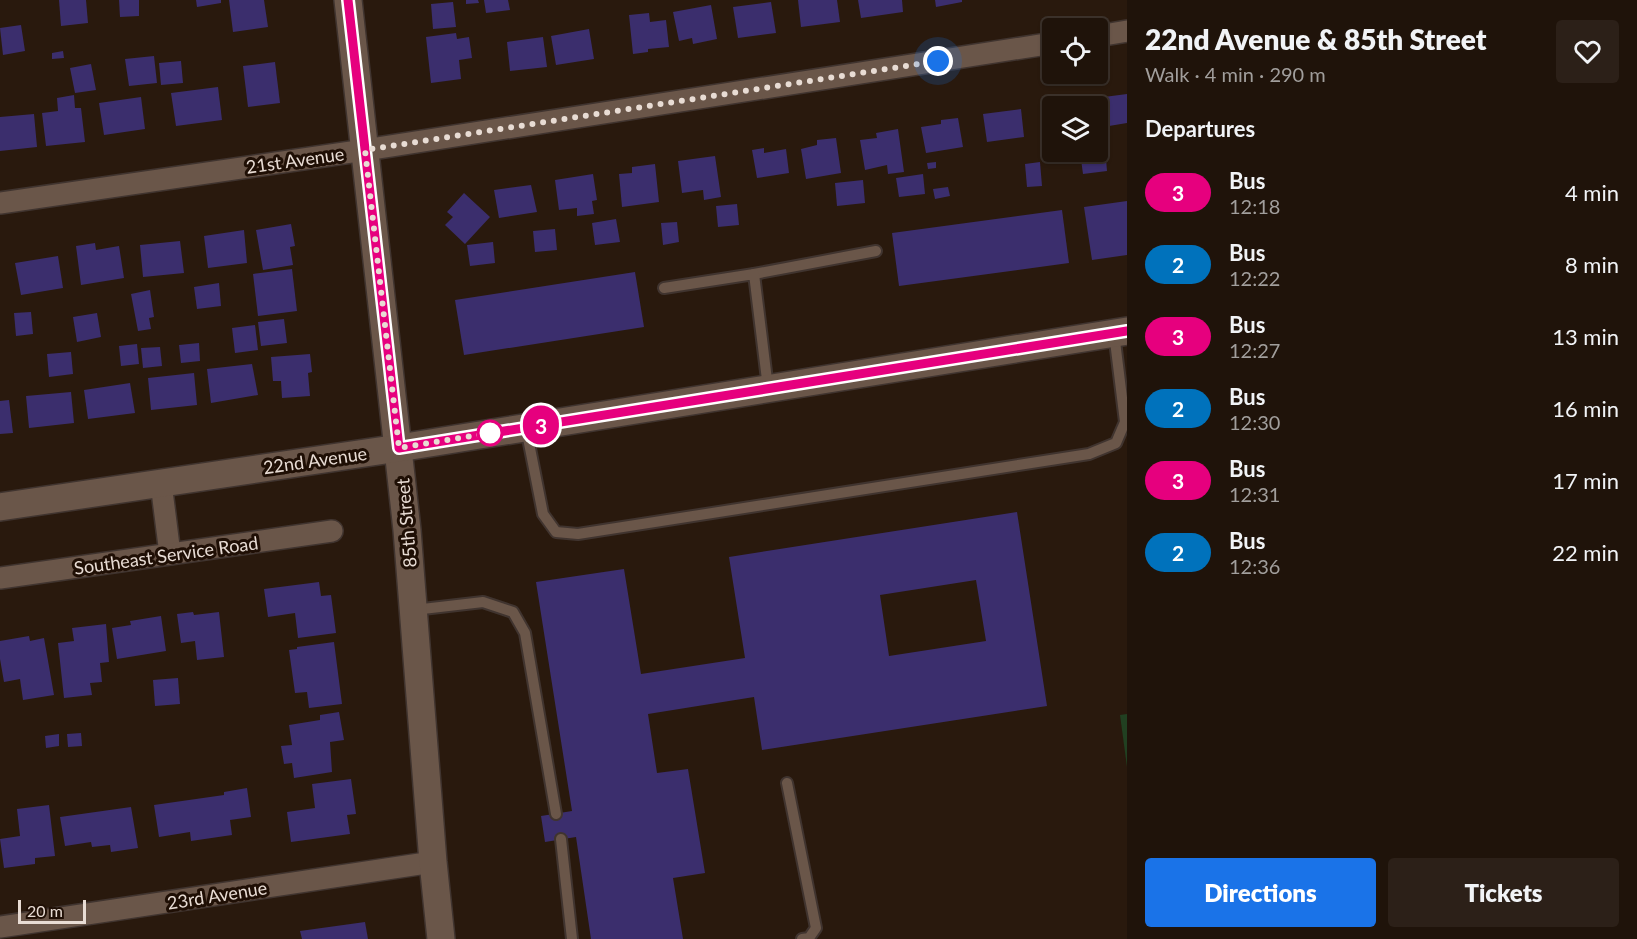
<!DOCTYPE html>
<meta charset="utf-8">
<style>
body{margin:0;font-family:Lato,sans-serif;background:#2c2018;color:#f1f3f6;height:100vh;display:flex;flex-direction:column;font-size:22px;white-space:nowrap}
*{box-sizing:border-box;margin:0}
p{font-size:20px;color:#a19e9c}
.icon{flex:none;width:33px;height:33px;fill:none;stroke:currentColor;stroke-width:2;stroke-linecap:round;stroke-linejoin:round}
.map{position:relative;flex:1;overflow:hidden}
.panel{display:flex;flex-direction:column;background:#1f130a;width:510px}
.panel>*{flex:none}
.badge{padding:0 12px;border-radius:20px;font-size:21px;line-height:39px}
.fabs{position:absolute;left:1042px;top:18px;display:grid;gap:12px}
.fabs a{display:grid;place-items:center;width:66px;height:66px;border-radius:6px;background:#1f130a;box-shadow:0 2px 4px #0004,0 0 0 2px #3c322b;font-size:30px}
.scale{position:absolute;left:18px;bottom:15px;width:68px;box-sizing:border-box;padding-left:6px;border:3px solid #e8dcd4;border-top:0;font-size:16px;line-height:21px;white-space:nowrap;color:#e8dcd4;-webkit-text-stroke:4px #1f0f05;paint-order:stroke}
.you{position:absolute;width:30px;height:30px;margin:-15px;border:4px solid #fff;border-radius:50%;background:#1a73e8;box-shadow:0 0 0 9px #1a73e833}
.map>.badge{position:absolute;translate:-50% -50%;box-shadow:0 0 0 3px #fff}
h2{padding:0 18px;font-size:22px;line-height:54px}
.round{display:grid;place-items:center;flex:none;width:63px;height:63px;border-radius:6px;background:#2c2018}
.overview{display:flex;align-items:center;justify-content:space-between;height:102px;padding:0 18px}
h1{font-size:28px;font-weight:800;line-height:45px}
.action{display:flex;gap:12px;margin-top:auto;padding:12px 18px}
.action a{flex:1;height:69px;border-radius:6px;background:#1a73e8;color:#fff;font-size:24px;font-weight:800;line-height:69px;text-align:center}
.action a+a{background:#2c2018;color:#f1f3f6}
ul{padding:0;list-style:none}
li{display:flex;align-items:center;gap:18px;height:72px;padding:0 18px}
li div{flex:1}
li b{display:block;font-size:22px}
li em{font-style:normal}
li .badge{min-width:66px;font-weight:700;text-align:center}
main{display:flex;flex:1;min-height:0}
.map>svg:first-child{display:block}
</style>
<main>
<div class="map">
<svg width="1127" height="939" viewBox="0 0 1127 939">
<rect width="100%" height="100%" fill="#29190d"/>
<path fill="#214021" d="M 1127,714 L 1127,767 L 1120,715 Z"/>
<g fill="#3b2e6d" fill-rule="evenodd">
<path d="M 59,0 L 86,0 L 88,23 L 61,26 Z"/>
<path d="M 119,0 L 139,0 L 139,16 L 120,17 Z"/>
<path d="M 196,0 L 221,0 L 221,3 L 197,7 Z"/>
<path d="M 229,0 L 264,0 L 268,27 L 233,32 Z"/>
<path d="M 466,0 L 478,0 L 479,3 L 466,4 Z"/>
<path d="M 484,0 L 508,0 L 510,10 L 486,13 Z"/>
<path d="M 798,0 L 837,0 L 840,22 L 801,27 Z"/>
<path d="M 858,0 L 902,0 L 903,12 L 861,18 Z"/>
<path d="M 935,0 L 962,0 L 962,2 L 936,7 Z"/>
<path d="M 453,2 L 456,27 L 433,29 L 431,4 Z"/>
<path d="M 771,2 L 776,33 L 738,38 L 733,7 Z"/>
<path d="M 711,5 L 717,39 L 693,44 L 692,38 L 679,41 L 673,12 Z"/>
<path d="M 649,13 L 650,22 L 666,20 L 669,47 L 648,49 L 648,52 L 633,54 L 629,15 Z"/>
<path d="M 21,25 L 25,51 L 3,55 L 0,28 Z"/>
<path d="M 589,29 L 594,59 L 556,65 L 551,36 Z"/>
<path d="M 456,33 L 457,39 L 469,37 L 472,58 L 459,60 L 461,79 L 431,83 L 426,37 Z"/>
<path d="M 543,37 L 547,67 L 510,71 L 507,42 Z"/>
<path d="M 63,51 L 64,58 L 52,59 L 52,53 Z"/>
<path d="M 154,56 L 157,83 L 129,86 L 125,59 Z"/>
<path d="M 181,61 L 183,83 L 161,85 L 159,63 Z"/>
<path d="M 275,62 L 280,103 L 248,107 L 243,66 Z"/>
<path d="M 91,64 L 96,90 L 75,93 L 70,68 Z"/>
<path d="M 218,87 L 222,120 L 176,126 L 171,93 Z"/>
<path d="M 1127,94 L 1127,123 L 1109,126 L 1104,97 Z"/>
<path d="M 74,95 L 75,108 L 81,108 L 85,142 L 46,146 L 42,113 L 58,111 L 57,98 Z"/>
<path d="M 141,97 L 145,129 L 104,135 L 99,103 Z"/>
<path d="M 1082,100 L 1083,106 L 1053,106 L 1053,136 L 1048,136 L 1044,106 Z"/>
<path d="M 1021,109 L 1024,137 L 987,142 L 983,114 Z"/>
<path d="M 34,114 L 37,147 L 0,151 L 0,117 Z"/>
<path d="M 958,118 L 963,147 L 926,153 L 921,127 L 941,124 L 941,120 Z"/>
<path d="M 898,129 L 904,172 L 888,174 L 887,165 L 865,170 L 860,140 L 877,138 L 876,133 Z"/>
<path d="M 836,138 L 841,173 L 806,179 L 801,149 L 817,145 L 817,140 Z"/>
<path d="M 1105,147 L 1107,171 L 1083,174 L 1080,152 L 1098,152 L 1098,148 Z"/>
<path d="M 764,148 L 764,153 L 786,149 L 789,173 L 757,178 L 752,150 Z"/>
<path d="M 715,156 L 721,197 L 704,200 L 703,190 L 682,193 L 678,161 Z"/>
<path d="M 936,162 L 936,168 L 928,169 L 927,163 Z"/>
<path d="M 1040,162 L 1042,186 L 1027,187 L 1025,164 Z"/>
<path d="M 655,164 L 659,202 L 622,207 L 619,174 L 632,173 L 632,167 Z"/>
<path d="M 593,174 L 597,200 L 592,201 L 594,214 L 577,216 L 577,208 L 559,210 L 555,180 Z"/>
<path d="M 923,174 L 925,194 L 899,197 L 896,178 Z"/>
<path d="M 863,180 L 865,203 L 837,206 L 835,183 Z"/>
<path d="M 531,185 L 537,212 L 499,218 L 494,190 Z"/>
<path d="M 948,187 L 950,196 L 935,199 L 933,189 Z"/>
<path d="M 464,193 L 490,217 L 465,244 L 445,225 L 453,217 L 447,212 Z"/>
<path d="M 1127,201 L 1127,255 L 1092,260 L 1084,207 Z"/>
<path d="M 737,204 L 739,225 L 718,227 L 716,206 Z"/>
<path d="M 1062,210 L 1069,263 L 899,286 L 892,233 Z"/>
<path d="M 616,219 L 620,242 L 595,245 L 592,223 Z"/>
<path d="M 677,222 L 679,242 L 663,245 L 661,223 Z"/>
<path d="M 291,224 L 295,246 L 290,247 L 293,265 L 263,270 L 256,230 Z"/>
<path d="M 555,229 L 557,250 L 535,252 L 533,231 Z"/>
<path d="M 244,230 L 247,263 L 208,268 L 204,236 Z"/>
<path d="M 180,241 L 184,273 L 143,277 L 140,245 Z"/>
<path d="M 493,242 L 495,263 L 470,266 L 467,245 Z"/>
<path d="M 95,243 L 96,250 L 119,246 L 124,278 L 81,285 L 76,246 Z"/>
<path d="M 58,256 L 63,288 L 21,295 L 15,263 Z"/>
<path d="M 292,269 L 297,311 L 258,316 L 253,274 Z"/>
<path d="M 635,272 L 644,327 L 464,355 L 455,300 Z"/>
<path d="M 219,283 L 221,306 L 197,309 L 194,287 Z"/>
<path d="M 150,290 L 154,317 L 149,318 L 151,329 L 138,331 L 131,294 Z"/>
<path d="M 31,312 L 33,334 L 16,336 L 14,313 Z"/>
<path d="M 97,313 L 101,337 L 77,342 L 73,317 Z"/>
<path d="M 284,319 L 287,343 L 261,346 L 258,322 Z"/>
<path d="M 255,325 L 258,350 L 235,353 L 232,328 Z"/>
<path d="M 199,343 L 200,361 L 181,363 L 179,345 Z"/>
<path d="M 137,344 L 139,364 L 121,366 L 119,346 Z"/>
<path d="M 160,347 L 162,366 L 143,368 L 141,348 Z"/>
<path d="M 71,352 L 73,374 L 49,377 L 47,354 Z"/>
<path d="M 310,354 L 312,372 L 308,373 L 310,396 L 282,398 L 281,381 L 273,381 L 271,357 Z"/>
<path d="M 252,364 L 258,395 L 211,403 L 207,369 Z"/>
<path d="M 194,373 L 197,405 L 151,410 L 148,378 Z"/>
<path d="M 130,383 L 135,413 L 88,419 L 84,390 Z"/>
<path d="M 71,392 L 74,423 L 29,428 L 26,396 Z"/>
<path d="M 9,400 L 13,433 L 0,434 L 0,401 Z"/>
<path d="M 1017,512 L 1047,706 L 762,750 L 754,697 L 648,714 L 657,773 L 688,769 L 705,873 L 673,878 L 683,939 L 591,939 L 576,837 L 545,842 L 541,816 L 572,811 L 536,582 L 624,569 L 641,674 L 745,658 L 729,557 ZM 976,580 L 986,641 L 889,656 L 880,595 Z"/>
<path d="M 319,582 L 321,596 L 331,595 L 336,633 L 298,638 L 295,613 L 268,617 L 264,589 Z"/>
<path d="M 193,612 L 194,615 L 219,612 L 224,657 L 197,660 L 195,641 L 181,643 L 177,614 Z"/>
<path d="M 161,616 L 166,651 L 117,659 L 112,628 L 131,625 L 130,621 Z"/>
<path d="M 106,624 L 109,662 L 100,663 L 102,682 L 90,683 L 92,695 L 64,698 L 58,643 L 74,641 L 72,628 Z"/>
<path d="M 29,636 L 30,641 L 44,638 L 54,695 L 23,700 L 20,679 L 4,682 L 0,659 L 0,641 Z"/>
<path d="M 334,642 L 342,704 L 309,708 L 307,692 L 295,693 L 289,650 L 297,649 L 297,647 Z"/>
<path d="M 178,678 L 180,704 L 155,706 L 153,680 Z"/>
<path d="M 339,712 L 344,740 L 330,742 L 332,772 L 294,778 L 292,763 L 284,764 L 281,746 L 292,745 L 289,725 L 320,720 L 320,715 Z"/>
<path d="M 81,733 L 82,746 L 68,747 L 67,734 Z"/>
<path d="M 59,734 L 59,746 L 46,748 L 45,736 Z"/>
<path d="M 351,779 L 356,814 L 347,815 L 350,834 L 291,842 L 287,812 L 315,808 L 312,784 Z"/>
<path d="M 247,788 L 251,817 L 230,820 L 232,835 L 191,841 L 190,832 L 159,837 L 154,805 L 224,795 L 224,792 Z"/>
<path d="M 49,805 L 55,856 L 35,858 L 35,864 L 4,868 L 0,839 L 20,836 L 17,809 Z"/>
<path d="M 131,807 L 138,848 L 111,852 L 110,845 L 92,847 L 91,842 L 65,846 L 60,817 Z"/>
<path d="M 365,922 L 368,939 L 302,939 L 300,931 Z"/>
</g>
<g fill="none" stroke-linecap="round" stroke-linejoin="round">
<defs>
<g id="service">
<path d="M 754,274 L 876,251"/>
<path d="M 664,288 L 754,274 L 768,388"/>
<path d="M 526,428 L 543,514 L 556,532 L 578,534 L 1089,454 L 1116,443 L 1125,422 L 1114,333"/>
<path d="M 414,610 L 483,602 L 513,612 L 525,633 L 556,814"/>
<path d="M 787,783 L 816,928 L 809,938 L 802,939"/>
<path d="M 561,839 L 572,939"/>
</g>
<g id="minor">
<path d="M 1098,36 L 1127,31"/>
<path d="M 0,203 L 365,150 L 1053,43"/>
<path d="M 161,483 L 170,554"/>
<path d="M 0,578 L 332,531"/>
<path d="M 0,927 L 433,862"/>
</g>
<g id="tertiary">
<path d="M 348,0 L 407,530 L 433,862 L 441,939"/>
<path d="M 0,507 L 399,448 L 1127,331"/>
</g>
</defs>
<use href="#service" stroke="#40342f" stroke-width="14"/>
<use href="#minor" stroke="#40342f" stroke-width="24"/>
<use href="#tertiary" stroke="#40342f" stroke-width="30"/>
<use href="#service" stroke="#6a5649" stroke-width="10"/>
<use href="#minor" stroke="#6a5649" stroke-width="21"/>
<use href="#tertiary" stroke="#6a5649" stroke-width="27"/>
</g>
<g fill="none" stroke-linecap="round" stroke-linejoin="round">
<defs>
<path id="line" d="M 348,0 L 399,448 L 1127,331"/>
</defs>
<use href="#line" stroke="#fff" stroke-width="14"/>
<use href="#line" stroke="#e6007e" stroke-width="9"/>
<path stroke="#e8dcd4" stroke-width="6" stroke-dasharray="0 10.8" d="M 490,433 L 399,448 L 365,150 L 938,61"/>
</g>
<circle fill="#fff" stroke="#e6007e" stroke-width="3" cx="490" cy="433" r="12"/>
<g text-anchor="middle" dominant-baseline="central" stroke-width="6" stroke-linejoin="round" paint-order="stroke">
<g font-size="18" fill="#e8dcd4" stroke="#1f0f05">
<text transform="translate(295 160) rotate(-8)">21st Avenue</text>
<text transform="translate(315 460) rotate(-8)">22nd Avenue</text>
<text transform="translate(406 523) rotate(-95)">85th Street</text>
<text transform="translate(166 555) rotate(-8)">Southeast Service Road</text>
<text transform="translate(217 895) rotate(-9)">23rd Avenue</text>
</g>
</g>
</svg>
<div class="fabs">
<a><svg class="icon" aria-label="locate" viewBox="0 0 24 24"><circle cx="12" cy="12" r="6"/><path d="M12 2v4M12 18v4M2 12h4M18 12h4"/></svg></a>
<a><svg class="icon" aria-label="layers" viewBox="0 0 24 24"><path d="M12 4l9 5-9 5-9-5zM3 14l9 5 9-5"/></svg></a>
</div>
<div class="scale">20 m</div>
<div class="you" style="left:938px;top:61px"></div>
<b class="badge" style="left:541px;top:425px;background:#e6007e;color:#fff">3</b>
</div>
<section class="panel">
<div class="overview"><div><h1>22nd Avenue &amp; 85th Street</h1><p>Walk · 4 min · 290 m</p></div><a class="round"><svg class="icon" aria-label="heart" viewBox="0 0 24 24"><path d="M12 20l-8-8c-3-5 5-10 8-4 3-6 11-1 8 4z"/></svg></a></div>
<h2>Departures</h2>
<ul>
<li><span class="badge" style="background:#e6007e;color:#fff">3</span><div><b>Bus</b><p>12:18</p></div><em>4 min</em></li>
<li><span class="badge" style="background:#0072bc;color:#fff">2</span><div><b>Bus</b><p>12:22</p></div><em>8 min</em></li>
<li><span class="badge" style="background:#e6007e;color:#fff">3</span><div><b>Bus</b><p>12:27</p></div><em>13 min</em></li>
<li><span class="badge" style="background:#0072bc;color:#fff">2</span><div><b>Bus</b><p>12:30</p></div><em>16 min</em></li>
<li><span class="badge" style="background:#e6007e;color:#fff">3</span><div><b>Bus</b><p>12:31</p></div><em>17 min</em></li>
<li><span class="badge" style="background:#0072bc;color:#fff">2</span><div><b>Bus</b><p>12:36</p></div><em>22 min</em></li>
</ul>
<div class="action"><a>Directions</a><a>Tickets</a></div>
</section>
</main>
